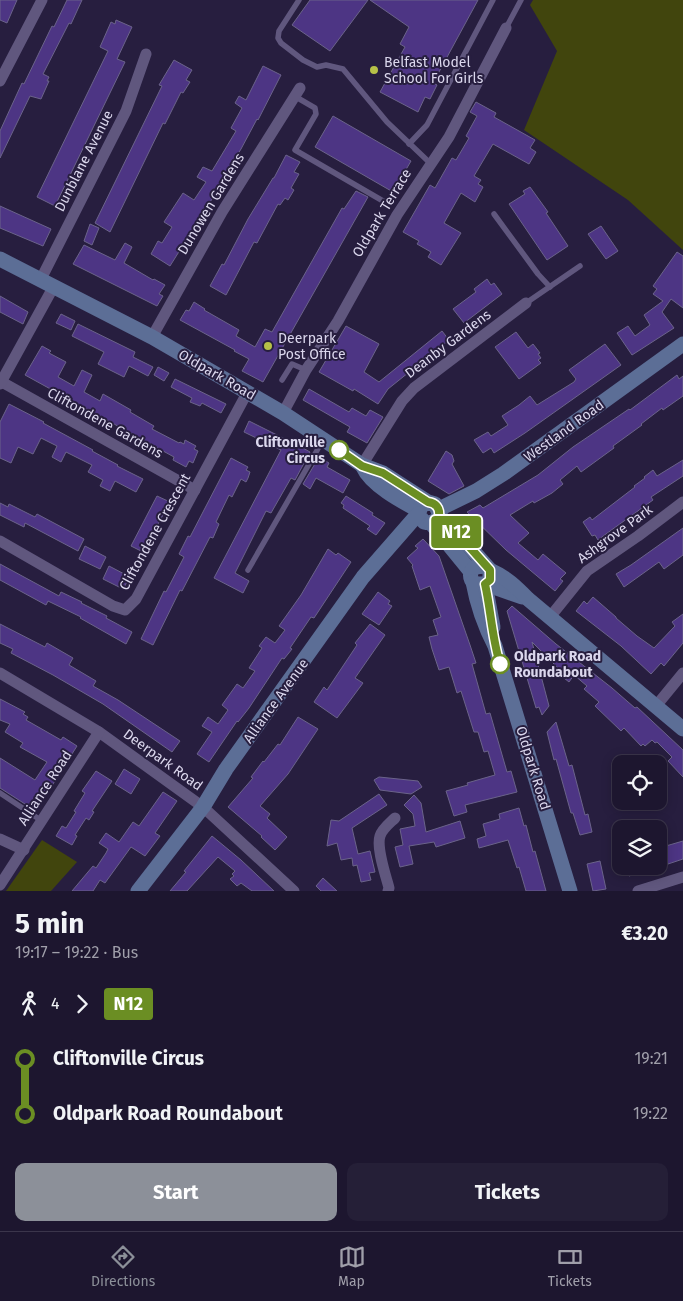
<!DOCTYPE html>
<meta charset="utf-8">
<style>
body{margin:0;font-family:"Fira Sans",sans-serif;background:#251f37;color:#f1f3f6;height:100vh;display:flex;flex-direction:column;font-size:19px;white-space:nowrap}
*{box-sizing:border-box;margin:0}
p{font-size:16px;color:#a09faa}
.icon{flex:none;width:28px;height:28px;fill:none;stroke:currentColor;stroke-width:2;stroke-linecap:round;stroke-linejoin:round}
.map{position:relative;height:891px;overflow:hidden}
.details{display:flex;flex-direction:column;background:#1d162f;flex:1}
.details>*{flex:none}
.badge{padding:0 10px;border-radius:4px;font-size:18px;line-height:32px}
.controls{position:absolute;left:612px;top:755px;display:grid;gap:10px}
.controls a{display:grid;place-items:center;width:55px;height:55px;border-radius:10px;background:#1d162f;box-shadow:0 2px 12px #0003,0 0 0 1px #3b354b;font-size:25px}
.map>.badge{position:absolute;translate:-50% -50%;box-shadow:0 0 0 2px #fff}
.legs{display:flex;align-items:center;gap:8px;height:55px;padding:0 15px;font-size:16px}
.legs p{margin-inline-start:auto}
.summary{display:flex;align-items:center;justify-content:space-between;height:85px;padding:0 15px}
h1{font-size:28px;font-weight:700;line-height:38px}
.primary-button{display:flex;gap:10px;margin-top:auto;padding:10px 15px}
.primary-button a{flex:1;height:58px;border-radius:10px;background:#8c9099;color:#fff;font-size:20px;font-weight:700;line-height:58px;text-align:center}
.primary-button a+a{background:#251f37;color:#f1f3f6}
ul{padding:0 15px;list-style:none}
li{display:flex;align-items:center;gap:18px;height:55px;font-size:19px}
li i{display:grid;place-items:center;width:8px;height:100%;margin:0 6px;background:currentColor}
li i::after{content:'';width:12px;height:12px;margin:-6px;border:4px solid;border-radius:50%;background:#1d162f}
li p{margin-inline-start:auto}
li:first-child i{background:linear-gradient(#0000 50%,currentColor 0)}
li:last-child i{background:linear-gradient(currentColor 50%,#0000 0)}
.dock{display:flex;justify-content:space-around;align-items:center;height:70px;border-top:1px solid #3b354b;background:#1d162f;font-size:14px;color:#a09faa}
.dock a{display:grid;justify-items:center;gap:2px}
.dock .current{color:#8c9099}
.map>svg:first-child{display:block}
</style>
<div class="map">
<svg width="683" height="891" viewBox="0 0 683 891">
<rect width="100%" height="100%" fill="#271e3f"/>
<g fill="#41450d">
<path d="M 533,0 L 683,0 L 683,250 L 628,200 L 524,130 L 557,51 L 530,5 Z"/>
<path d="M 42,840 L 77,862 L 51,891 L 6,891 Z"/>
</g>
<g fill="#4d3584" stroke="#6b638a">
<path d="M 0,0 L 17,0 L 7,23 L 0,20 Z"/>
<path d="M 67,0 L 82,0 L 71,24 L 69,23 L 43,74 L 49,77 L 47,81 L 49,81 L 41,99 L 30,96 L 0,158 L 0,131 L 22,83 L 24,84 L 52,26 L 54,27 Z"/>
<path d="M 310,0 L 368,0 L 330,51 L 292,25 Z"/>
<path d="M 370,0 L 478,0 L 433,83 L 437,85 L 430,99 L 425,97 L 418,112 L 380,92 L 405,47 L 400,44 L 409,27 Z"/>
<path d="M 116,20 L 132,27 L 117,59 L 125,62 L 55,206 L 37,197 L 108,51 L 100,47 L 111,22 L 115,24 Z"/>
<path d="M 174,60 L 192,70 L 186,80 L 190,82 L 183,93 L 181,92 L 165,124 L 163,123 L 110,232 L 95,223 L 162,86 L 159,85 Z"/>
<path d="M 263,66 L 281,75 L 258,120 L 257,119 L 241,149 L 211,198 L 212,199 L 170,266 L 151,254 L 158,241 L 162,243 L 172,227 L 164,222 L 183,193 L 194,200 L 206,182 L 197,177 L 203,167 L 212,171 L 236,131 L 231,128 L 242,108 L 235,103 L 239,96 L 246,100 Z"/>
<path d="M 476,102 L 496,113 L 494,117 L 535,140 L 530,148 L 536,152 L 529,164 L 493,144 L 474,176 L 481,180 L 478,184 L 483,187 L 475,202 L 461,193 L 444,223 L 461,233 L 441,265 L 428,257 L 431,252 L 417,244 L 419,241 L 403,232 L 430,185 L 435,188 L 452,158 L 456,160 L 469,138 L 466,136 L 477,116 L 470,112 Z"/>
<path d="M 333,116 L 411,161 L 393,192 L 315,147 Z"/>
<path d="M 286,155 L 300,162 L 294,172 L 299,174 L 291,188 L 294,190 L 288,200 L 285,198 L 280,205 L 278,204 L 257,243 L 254,242 L 226,295 L 210,286 L 222,264 L 224,265 L 248,219 L 273,178 L 274,178 Z"/>
<path d="M 530,187 L 548,212 L 546,213 L 568,246 L 547,260 L 509,204 L 525,194 L 523,191 Z"/>
<path d="M 356,191 L 368,197 L 263,382 L 242,371 L 249,359 L 234,351 L 235,350 L 180,320 L 186,310 L 189,311 L 194,302 L 205,309 L 204,310 L 239,330 L 236,336 L 255,347 L 265,329 L 272,332 L 342,208 L 344,209 Z"/>
<path d="M 0,206 L 51,229 L 43,246 L 0,228 Z"/>
<path d="M 90,224 L 99,228 L 92,245 L 84,241 Z"/>
<path d="M 601,226 L 618,251 L 606,259 L 588,234 Z"/>
<path d="M 125,243 L 132,247 L 124,263 L 153,280 L 154,279 L 165,285 L 159,294 L 163,296 L 157,306 L 73,264 L 84,245 L 115,260 Z"/>
<path d="M 677,252 L 683,256 L 683,308 L 671,299 L 662,312 L 674,328 L 632,355 L 617,333 L 628,326 L 635,336 L 650,325 L 644,315 L 663,301 L 653,294 L 657,289 L 653,286 Z"/>
<path d="M 487,279 L 491,285 L 494,283 L 502,294 L 464,323 L 453,309 L 476,292 L 474,289 Z"/>
<path d="M 0,296 L 28,312 L 23,324 L 0,312 Z"/>
<path d="M 61,314 L 75,321 L 71,330 L 56,323 Z"/>
<path d="M 78,324 L 135,352 L 133,357 L 153,367 L 148,376 L 129,366 L 124,377 L 98,364 L 104,352 L 72,336 Z"/>
<path d="M 346,326 L 379,344 L 364,372 L 379,382 L 442,331 L 449,340 L 388,389 L 378,404 L 354,389 L 353,391 L 319,372 Z"/>
<path d="M 516,332 L 528,348 L 533,344 L 540,353 L 538,354 L 541,358 L 538,360 L 541,363 L 519,379 L 495,347 Z"/>
<path d="M 605,344 L 621,365 L 525,433 L 494,453 L 491,448 L 483,453 L 474,440 L 488,432 L 491,436 L 508,425 L 502,416 L 519,405 L 530,396 L 537,405 L 574,382 L 576,379 L 569,370 Z"/>
<path d="M 42,346 L 51,351 L 49,353 L 66,362 L 58,377 L 74,386 L 82,370 L 92,375 L 84,392 L 100,401 L 103,394 L 131,410 L 130,412 L 154,426 L 152,429 L 179,443 L 180,442 L 184,444 L 185,440 L 196,446 L 194,449 L 198,451 L 193,463 L 189,461 L 186,467 L 173,460 L 174,457 L 25,375 Z"/>
<path d="M 158,367 L 169,373 L 164,381 L 154,375 Z"/>
<path d="M 677,375 L 679,379 L 683,376 L 683,396 L 663,410 L 662,408 L 641,424 L 642,425 L 613,446 L 614,448 L 581,472 L 577,466 L 560,480 L 563,484 L 552,493 L 534,503 L 533,501 L 510,515 L 529,533 L 518,543 L 538,560 L 543,554 L 566,573 L 560,579 L 563,581 L 555,591 L 506,550 L 467,512 L 480,505 L 483,508 L 538,475 L 573,447 L 629,409 L 630,410 Z"/>
<path d="M 175,379 L 226,404 L 221,413 L 202,403 L 200,406 L 190,402 L 192,398 L 171,387 Z"/>
<path d="M 309,389 L 349,412 L 352,408 L 366,416 L 370,410 L 383,417 L 367,443 L 347,432 L 350,427 L 303,400 Z"/>
<path d="M 9,404 L 44,422 L 43,423 L 93,450 L 92,451 L 118,465 L 117,466 L 143,479 L 136,492 L 115,481 L 110,491 L 100,486 L 103,480 L 88,472 L 92,465 L 66,452 L 61,462 L 52,457 L 57,446 L 41,438 L 33,454 L 18,447 L 11,463 L 0,458 L 0,422 Z"/>
<path d="M 249,421 L 287,440 L 287,439 L 310,452 L 295,480 L 291,478 L 271,513 L 266,511 L 235,573 L 249,581 L 243,593 L 214,578 L 281,450 L 244,432 Z"/>
<path d="M 446,451 L 452,455 L 454,461 L 452,464 L 464,486 L 449,494 L 428,481 Z"/>
<path d="M 319,457 L 329,463 L 327,467 L 350,480 L 343,493 L 316,478 L 310,489 L 303,484 Z"/>
<path d="M 231,458 L 248,467 L 246,470 L 250,472 L 248,478 L 246,482 L 241,479 L 232,497 L 229,495 L 216,522 L 219,524 L 213,538 L 210,537 L 182,591 L 180,590 L 153,645 L 141,639 L 164,591 L 166,592 L 184,557 L 179,554 L 188,536 L 190,537 Z"/>
<path d="M 683,460 L 683,476 L 651,497 L 653,500 L 606,534 L 598,540 L 595,535 L 592,536 L 583,522 L 590,517 L 592,520 L 635,487 L 634,486 L 645,478 L 644,477 L 653,470 L 657,476 Z"/>
<path d="M 157,496 L 170,502 L 143,552 L 131,546 Z"/>
<path d="M 346,496 L 373,513 L 372,515 L 385,523 L 376,535 L 367,529 L 370,526 L 343,508 L 344,505 L 341,503 Z"/>
<path d="M 0,503 L 8,507 L 9,504 L 35,517 L 37,514 L 84,539 L 78,551 L 25,523 L 24,527 L 0,515 Z"/>
<path d="M 683,528 L 683,555 L 664,569 L 659,562 L 624,587 L 616,574 L 631,565 Z"/>
<path d="M 423,539 L 439,556 L 470,645 L 476,663 L 472,664 L 486,714 L 490,713 L 507,772 L 511,771 L 517,792 L 465,805 L 467,812 L 454,816 L 446,791 L 468,785 L 467,783 L 495,775 L 488,751 L 484,752 L 478,732 L 474,732 L 461,691 L 457,693 L 449,667 L 439,670 L 432,649 L 429,637 L 438,635 L 433,620 L 441,617 L 430,586 L 420,590 L 412,566 L 413,565 L 407,558 L 418,548 L 415,546 Z"/>
<path d="M 85,546 L 106,557 L 100,569 L 79,559 Z"/>
<path d="M 328,549 L 336,555 L 338,553 L 351,562 L 314,618 L 311,617 L 290,648 L 292,649 L 284,659 L 282,658 L 249,708 L 238,722 L 237,721 L 209,762 L 197,754 L 212,732 L 202,726 L 208,717 L 218,724 L 228,710 L 222,705 L 237,684 L 243,688 L 255,671 L 249,668 L 262,648 L 259,646 L 266,637 L 275,643 L 285,630 L 279,626 L 301,595 Z"/>
<path d="M 0,564 L 59,596 L 61,592 L 82,602 L 81,603 L 107,616 L 106,618 L 132,632 L 126,644 L 80,618 L 81,617 L 48,601 L 46,605 L 0,580 Z"/>
<path d="M 109,566 L 130,577 L 123,589 L 103,579 Z"/>
<path d="M 378,592 L 390,601 L 388,604 L 392,606 L 379,625 L 362,614 Z"/>
<path d="M 593,597 L 616,617 L 616,618 L 637,636 L 654,648 L 675,626 L 672,622 L 683,614 L 683,643 L 664,666 L 661,663 L 651,674 L 621,646 L 576,611 L 584,601 L 587,604 Z"/>
<path d="M 512,606 L 556,644 L 612,688 L 635,708 L 637,707 L 683,750 L 683,777 L 668,761 L 672,757 L 657,742 L 655,743 L 652,740 L 645,746 L 643,744 L 641,746 L 624,728 L 621,731 L 595,706 L 599,702 L 584,689 L 587,686 L 574,675 L 569,682 L 564,678 L 559,673 L 561,671 L 532,642 L 549,706 L 542,715 L 539,707 L 536,708 L 507,611 Z"/>
<path d="M 0,624 L 45,647 L 47,643 L 73,658 L 69,665 L 96,681 L 93,686 L 118,700 L 180,741 L 172,752 L 103,704 L 53,675 L 11,653 L 13,649 L 0,643 Z"/>
<path d="M 370,624 L 385,635 L 355,678 L 363,683 L 337,718 L 314,702 L 324,687 L 327,690 L 357,645 L 355,643 Z"/>
<path d="M 0,699 L 25,712 L 23,714 L 28,717 L 26,720 L 61,740 L 63,737 L 77,746 L 36,811 L 0,788 L 0,758 L 35,780 L 47,762 L 20,747 L 23,743 L 5,732 L 10,724 L 0,720 Z"/>
<path d="M 298,717 L 318,729 L 288,774 L 260,806 L 270,814 L 267,818 L 287,837 L 275,850 L 261,837 L 262,836 L 228,807 L 253,778 L 251,777 L 263,761 L 264,762 L 278,744 L 280,745 Z"/>
<path d="M 556,722 L 569,766 L 572,765 L 585,815 L 588,814 L 592,832 L 580,835 L 573,813 L 571,813 L 556,759 L 554,760 L 547,732 Z"/>
<path d="M 124,769 L 140,779 L 131,794 L 115,784 Z"/>
<path d="M 96,771 L 112,781 L 92,811 L 94,812 L 89,820 L 86,818 L 75,835 L 77,836 L 72,845 L 56,836 L 62,826 L 66,828 L 76,812 L 74,811 L 85,793 L 82,791 Z"/>
<path d="M 379,777 L 418,781 L 422,787 L 411,794 L 380,790 L 374,780 Z"/>
<path d="M 163,792 L 177,801 L 155,833 L 160,836 L 145,856 L 131,847 L 105,883 L 100,880 L 93,891 L 72,891 L 93,866 L 96,868 L 106,853 L 108,849 L 99,843 L 106,833 L 119,842 L 133,822 L 139,826 Z"/>
<path d="M 379,794 L 387,805 L 352,828 L 358,854 L 370,851 L 375,872 L 369,873 L 371,880 L 361,882 L 357,865 L 353,866 L 352,858 L 341,860 L 337,843 L 327,846 L 331,820 L 339,821 Z"/>
<path d="M 414,795 L 421,803 L 426,832 L 460,821 L 465,838 L 436,847 L 434,842 L 409,846 L 413,864 L 400,867 L 395,847 L 403,845 L 400,829 L 415,826 L 413,814 L 404,805 Z"/>
<path d="M 519,808 L 524,826 L 526,825 L 533,852 L 535,851 L 546,891 L 526,891 L 519,867 L 517,868 L 508,840 L 479,848 L 477,839 L 486,836 L 483,824 L 500,819 L 499,814 Z"/>
<path d="M 212,836 L 241,860 L 274,891 L 252,891 L 241,883 L 237,886 L 230,879 L 234,876 L 232,874 L 235,871 L 218,857 L 187,891 L 170,891 L 186,872 L 184,871 Z"/>
<path d="M 683,841 L 683,859 L 659,867 L 659,848 Z"/>
<path d="M 600,861 L 606,889 L 593,891 L 587,864 Z"/>
<path d="M 626,866 L 654,866 L 655,868 L 629,876 Z"/>
<path d="M 323,878 L 337,891 L 321,891 L 316,886 Z"/>
</g>
<g fill="none" stroke-linecap="round" stroke-linejoin="round">
<g stroke="#60577e" stroke-width="5.5">
<path d="M 299,0 L 279,31 L 278,38 L 281,43 L 303,60 L 317,67 L 326,65 L 343,69 L 387,122 L 430,163"/>
<path d="M 506,28 L 521,0"/>
<path d="M 296,97 L 315,108 L 316,114 L 295,150 L 383,201"/>
<path d="M 409,144 L 427,125 L 493,0"/>
<path d="M 494,214 L 538,274 L 550,287"/>
<path d="M 526,303 L 580,266"/>
<path d="M 282,380 L 292,364 L 306,370"/>
<path d="M 248,570 L 323,440"/>
<path d="M 0,793 L 42,821"/>
</g>
<g stroke="#60577e" stroke-width="11">
<path d="M 0,81 L 42,0"/>
<path d="M 41,279 L 126,111 L 146,54"/>
<path d="M 152,337 L 222,212 L 300,88"/>
<path d="M 0,381 L 195,490"/>
<path d="M 0,384 L 54,286"/>
<path d="M 283,413 L 306,370 L 338,321 L 397,215 L 449,137 L 506,28"/>
<path d="M 362,465 L 402,401 L 414,388 L 526,303"/>
<path d="M 0,541 L 113,606 L 125,610 L 136,599 L 247,393"/>
<path d="M 550,617 L 587,571 L 638,536 L 683,502"/>
<path d="M 0,673 L 99,732 L 203,807 L 294,891"/>
<path d="M 656,706 L 683,673"/>
<path d="M 0,839 L 24,850"/>
<path d="M 0,885 L 99,732"/>
<path d="M 388,891 L 389,888 C 386,876 376,848 380,836 C 382,829 390,823 395,818"/>
<path d="M 638,891 L 683,877"/>
</g>
<g stroke="#5c6e96" stroke-width="15">
<path d="M 0,259 L 152,337 L 283,413 L 362,465 L 383,473 L 428,502 L 435,504 L 439,513 C 438,521 432,524 424,522 L 418,514 L 422,505 L 428,502"/>
<path d="M 363,467 C 371,485 401,501 418,510"/>
<path d="M 439,509 L 476,491 L 503,474 L 683,344"/>
<path d="M 439,516 L 449,524 L 490,570 L 490,580 L 485,584"/>
<path d="M 431,523 L 471,572"/>
<path d="M 485,566 L 475,567 C 469,572 469,579 475,584 L 485,584 L 522,597"/>
<path d="M 490,570 C 506,577 516,587 528,599 L 683,729"/>
<path d="M 473,582 C 477,604 484,625 495,646 L 570,891"/>
<path d="M 485,584 L 493,627"/>
<path d="M 138,891 L 203,807 L 226,769 L 363,577 L 418,514"/>
</g>
</g>
<g fill="none" stroke-linecap="round" stroke-linejoin="round">
<defs>
<path id="line-1" d="M 339,450 L 362,466 L 383,473 L 428,502 C 436,503 440,508 439,516 L 449,524 L 490,570 L 490,580 L 485,584 C 491,611 492,638 500,664"/>
</defs>
<use href="#line-1" stroke="#fff" stroke-width="11"/>
<use href="#line-1" stroke="#6b8e23" stroke-width="8"/>
</g>
<g fill="#b7c148" stroke="#271e3f" stroke-width="2">
<circle cx="374" cy="70" r="5"/>
<circle cx="268" cy="346" r="5"/>
</g>
<g fill="#fff" stroke="#6b8e23" stroke-width="2.5">
<circle cx="339" cy="450" r="9"/>
<circle cx="500" cy="664" r="9"/>
</g>
<g text-anchor="middle" dominant-baseline="central" stroke-width="4" stroke-linejoin="round" paint-order="stroke">
<g font-size="14" fill="#dbd7ed" stroke="#271e3f" text-anchor="start">
<text x="384" y="62">Belfast Model<tspan x="384" dy="16">School For Girls</tspan></text>
<text x="278" y="338">Deerpark<tspan x="278" dy="16">Post Office</tspan></text>
</g>
<g font-size="14" fill="#dbd7ed" stroke="#271e3f">
<text transform="translate(84 161) rotate(-63)">Dunblane Avenue</text>
<text transform="translate(211 204) rotate(-59)">Dunowen Gardens</text>
<text transform="translate(382 213) rotate(-59)">Oldpark Terrace</text>
<text transform="translate(448 344) rotate(-37)">Deanby Gardens</text>
<text transform="translate(217 375) rotate(30)">Oldpark Road</text>
<text transform="translate(105 423) rotate(29)">Cliftondene Gardens</text>
<text transform="translate(564 431) rotate(-36)">Westland Road</text>
<text transform="translate(155 532) rotate(-61)">Cliftondene Crescent</text>
<text transform="translate(615 534) rotate(-36)">Ashgrove Park</text>
<text transform="translate(276 701) rotate(-54)">Alliance Avenue</text>
<text transform="translate(163 760) rotate(36)">Deerpark Road</text>
<text transform="translate(533 768) rotate(73)">Oldpark Road</text>
<text transform="translate(45 788) rotate(-57)">Alliance Road</text>
</g>
<g font-size="14" font-weight="bold" fill="#dbd7ed" stroke="#271e3f" text-anchor="end">
<text x="325" y="442">Cliftonville<tspan x="325" dy="16">Circus</tspan></text>
<text x="514" y="656" text-anchor="start">Oldpark Road<tspan x="514" dy="16">Roundabout</tspan></text>
</g>
</g>
</svg>
<div class="controls">
<a><svg class="icon" aria-label="locate" viewBox="0 0 24 24"><circle cx="12" cy="12" r="6"/><path d="M12 2v4M12 18v4M2 12h4M18 12h4"/></svg></a>
<a><svg class="icon" aria-label="layers" viewBox="0 0 24 24"><path d="M12 4l9 5-9 5-9-5zM3 14l9 5 9-5"/></svg></a>
</div>
<b class="badge" style="left:456px;top:532px;background:#6b8e23;color:#fff">N12</b>
</div>
<section class="details">
<div class="summary"><div><h1>5 min</h1><p>19:17 – 19:22 · Bus</p></div><b>€3.20</b></div>
<div class="legs"><svg class="icon" aria-label="walk" viewBox="0 0 24 24"><circle cx="13" cy="4" r="2"/><path d="M13 8l-2 6 4 7M11 14l-3 7M7 12l3-4h3l4 4"/></svg>4<svg class="icon" aria-label="forward" viewBox="0 0 24 24"><path d="M9 5l7 7-7 7"/></svg><b class="badge" style="background:#6b8e23;color:#fff">N12</b></div>
<ul>
<li><i style="color:#6b8e23"></i><b>Cliftonville Circus</b><p>19:21</p></li>
<li><i style="color:#6b8e23"></i><b>Oldpark Road Roundabout</b><p>19:22</p></li>
</ul>
<div class="primary-button"><a>Start</a><a>Tickets</a></div>
</section>
<nav class="dock">
<a class="current"><svg class="icon" aria-label="directions" viewBox="0 0 24 24"><path d="M12 3l9 9-9 9-9-9zM9 14v-3h6M13 9l2 2-2 2"/></svg>Directions</a>
<a><svg class="icon" aria-label="map" viewBox="0 0 24 24"><path d="M3 6l6-2 6 2 6-2v14l-6 2-6-2-6 2zM9 4v14M15 6v14"/></svg>Map</a>
<a><svg class="icon" aria-label="tickets" viewBox="0 0 24 24"><path d="M3 7h18v10H3zM15 7v10"/></svg>Tickets</a>
</nav>
